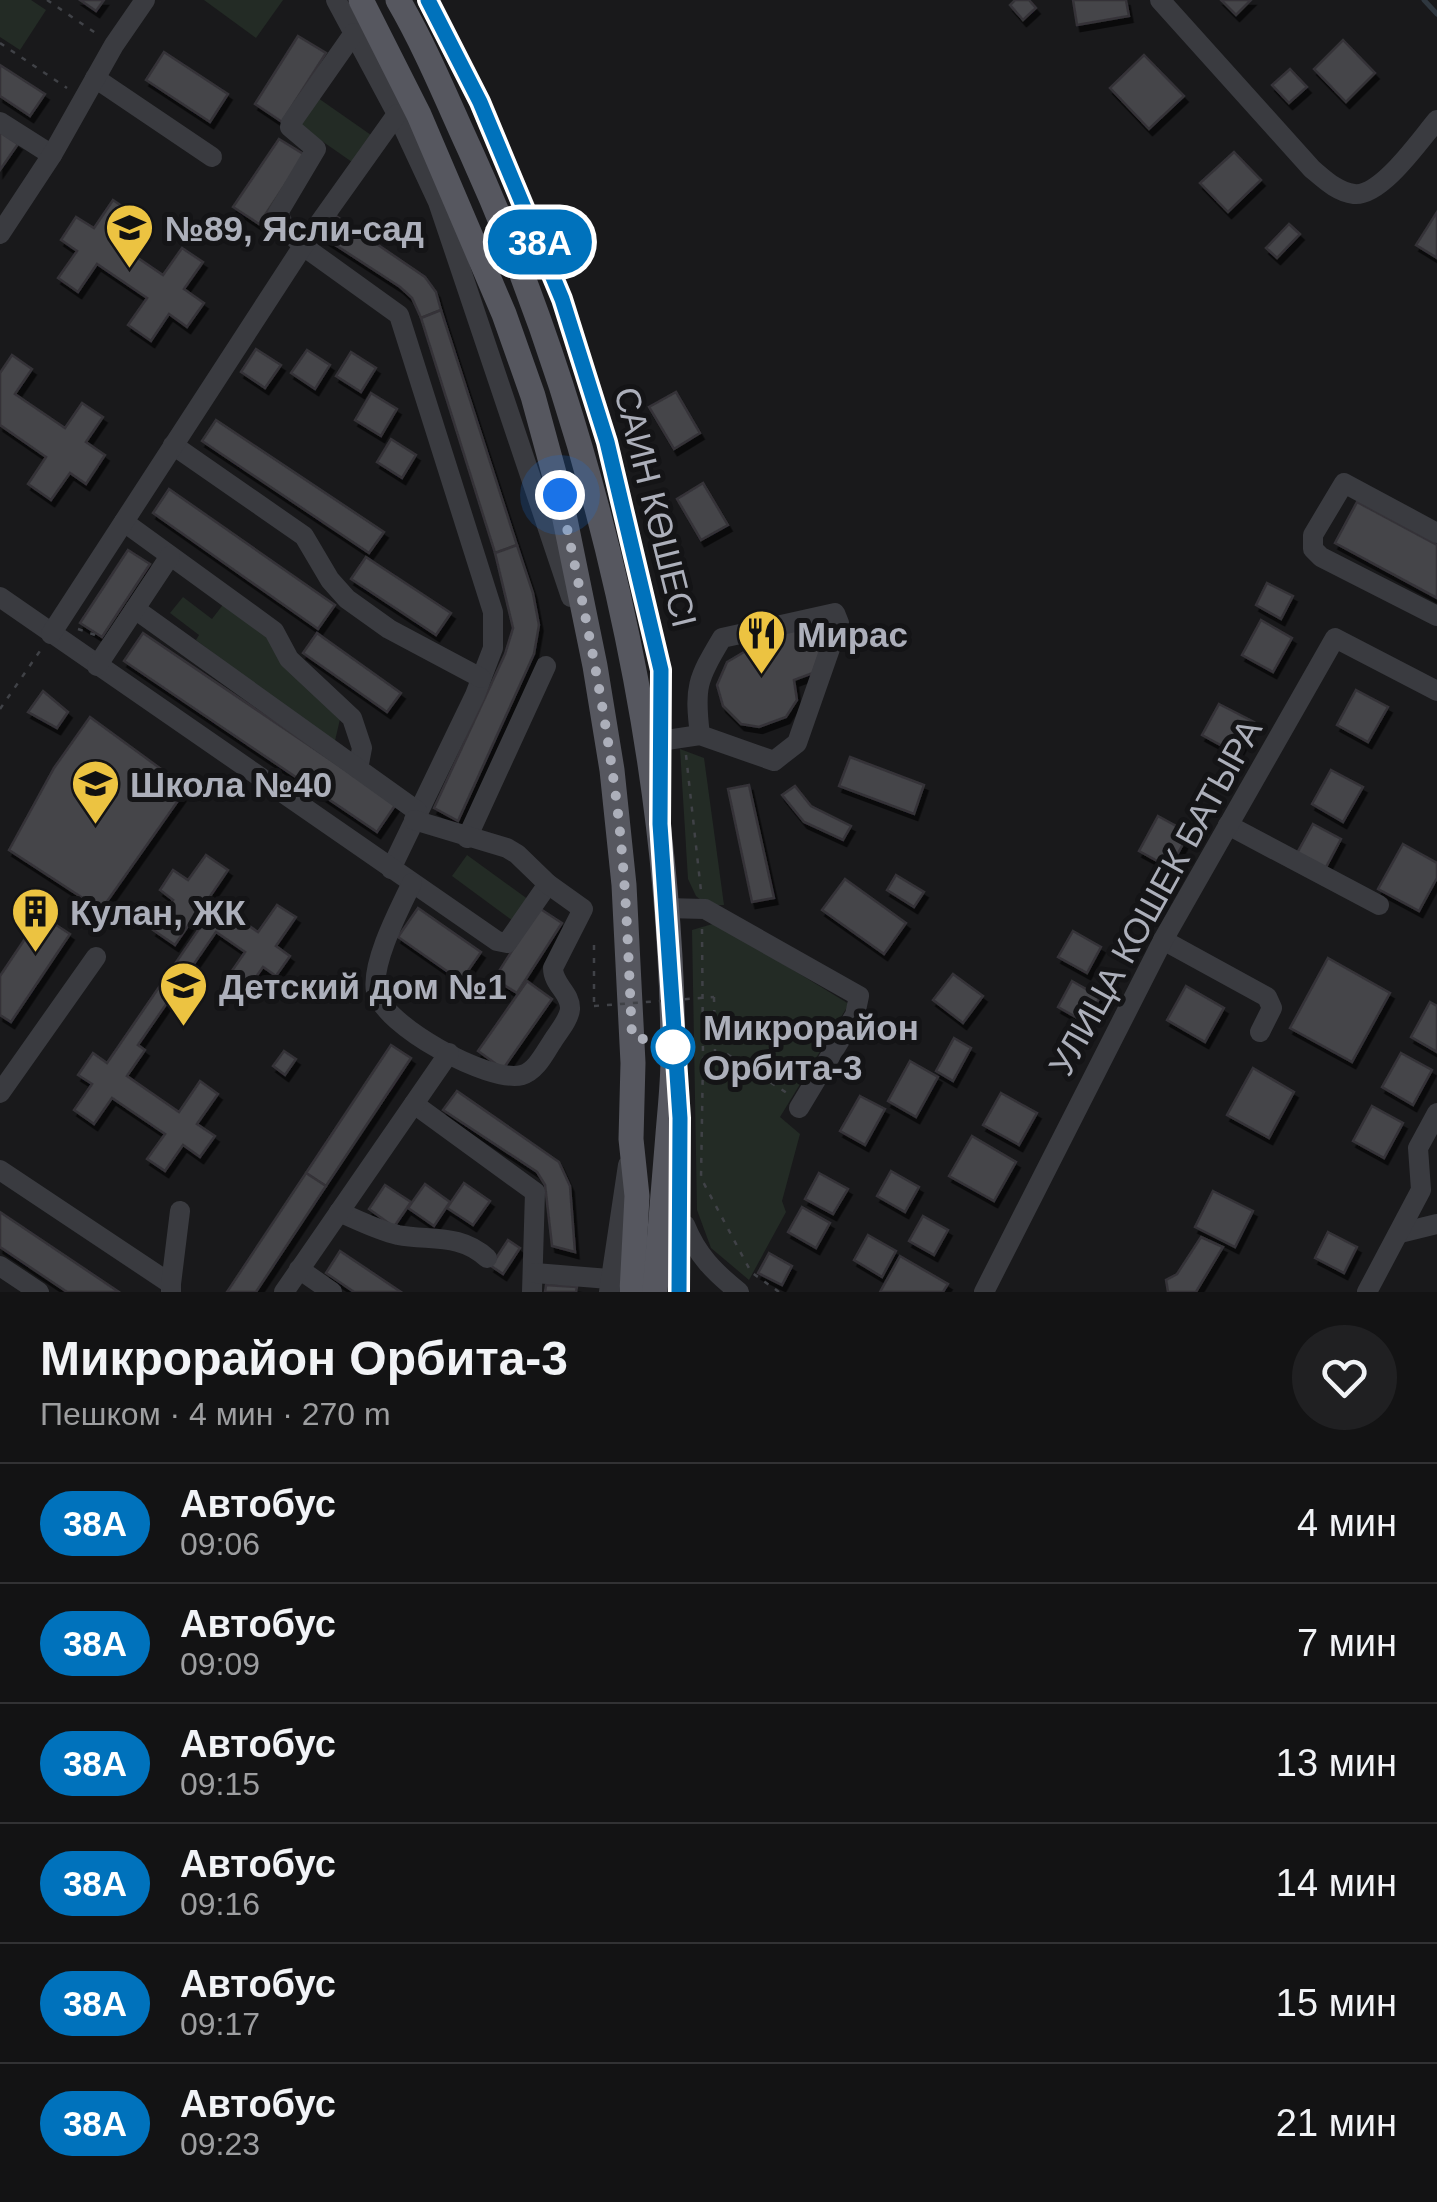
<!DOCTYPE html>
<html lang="ru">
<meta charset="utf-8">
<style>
body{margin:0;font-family:Helvetica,sans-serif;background:#202022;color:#f1f3f6;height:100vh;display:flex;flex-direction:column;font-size:38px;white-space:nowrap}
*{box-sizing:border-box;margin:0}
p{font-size:32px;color:#9d9ea0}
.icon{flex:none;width:55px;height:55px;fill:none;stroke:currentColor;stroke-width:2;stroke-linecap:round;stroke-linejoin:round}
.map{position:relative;height:1292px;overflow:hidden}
.panel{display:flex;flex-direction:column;background:#131314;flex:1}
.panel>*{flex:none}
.badge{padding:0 20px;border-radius:32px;font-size:35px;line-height:65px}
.you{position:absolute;width:50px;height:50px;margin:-25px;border:8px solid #fff;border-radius:50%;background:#1a73e8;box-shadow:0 0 0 15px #1a73e833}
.map>.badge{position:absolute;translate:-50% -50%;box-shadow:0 0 0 5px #fff}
.round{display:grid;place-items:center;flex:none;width:105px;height:105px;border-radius:52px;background:#202022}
.overview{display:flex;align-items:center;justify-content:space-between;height:170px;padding:0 40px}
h1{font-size:48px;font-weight:700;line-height:75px}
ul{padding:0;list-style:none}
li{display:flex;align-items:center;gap:30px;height:120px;padding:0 40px;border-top:2px solid #323234}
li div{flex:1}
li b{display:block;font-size:38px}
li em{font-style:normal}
li .badge{min-width:110px;font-weight:700;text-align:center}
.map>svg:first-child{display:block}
</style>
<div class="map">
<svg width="1437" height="1292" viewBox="0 0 1437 1292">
<defs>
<filter id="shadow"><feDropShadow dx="3.5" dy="6" stdDeviation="0" flood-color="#0009"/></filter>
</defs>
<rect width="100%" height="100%" fill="#19191b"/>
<g fill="#232b25">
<path d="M 0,0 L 31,0 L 46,10 L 20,50 L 0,37 Z"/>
<path d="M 204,0 L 283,0 L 256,38 Z"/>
<path d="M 318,98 L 371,135 L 352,162 L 299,125 Z"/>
<path d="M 183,597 L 212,619 L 225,602 L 270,636 L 341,715 L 334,745 L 196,640 L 199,635 L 170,613 Z"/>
<path d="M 680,749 L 704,758 L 724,905 L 707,905 L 696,896 L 688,879 Z"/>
<path d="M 467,855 L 529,900 L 513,921 L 452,876 Z"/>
<path d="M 716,923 L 849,1004 L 780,1117 L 800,1134 L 782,1201 L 786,1212 L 749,1280 L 711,1248 L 697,1210 L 692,930 Z"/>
</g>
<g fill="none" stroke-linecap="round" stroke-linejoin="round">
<path stroke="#2f373f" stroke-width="5" d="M 1424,0 L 1437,14"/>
</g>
<g fill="#444448" stroke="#343337" stroke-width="2.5" filter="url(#shadow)">
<path d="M 80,0 L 104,0 L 96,11 Z"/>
<path d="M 1015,0 L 1029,0 L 1036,8 L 1023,20 L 1010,5 Z"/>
<path d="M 1073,0 L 1126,0 L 1129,16 L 1077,25 Z"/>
<path d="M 1221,0 L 1251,0 L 1236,15 Z"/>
<path d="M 298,36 L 326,53 L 282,122 L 255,104 Z"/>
<path d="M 1343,40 L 1375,73 L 1346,102 L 1314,69 Z"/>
<path d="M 164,52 L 228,94 L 210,122 L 146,80 Z"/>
<path d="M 1144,55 L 1184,96 L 1149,129 L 1110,88 Z"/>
<path d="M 0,65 L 45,94 L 30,116 L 0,96 Z"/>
<path d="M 1290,69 L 1307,87 L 1289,103 L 1272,85 Z"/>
<path d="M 0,132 L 18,144 L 0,170 Z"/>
<path d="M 279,139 L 305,155 L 259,224 L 233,207 Z"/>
<path d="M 1234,152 L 1261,180 L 1228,212 L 1200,183 Z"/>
<path d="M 113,200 L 132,213 L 113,241 L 163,275 L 182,248 L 203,262 L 184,289 L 204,303 L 187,327 L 169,314 L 151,341 L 128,325 L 147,298 L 97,264 L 78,292 L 58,278 L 77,251 L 61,240 L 76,217 L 94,228 Z"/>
<path d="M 1437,212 L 1437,258 L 1416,245 Z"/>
<path d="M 336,216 L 425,277 L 436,292 L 441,310 L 421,318 L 412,298 L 400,287 L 323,237 Z"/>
<path d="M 1289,224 L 1300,234 L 1277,258 L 1266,248 Z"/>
<path d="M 441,310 L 517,545 L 495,553 L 421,318 Z"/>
<path d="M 256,349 L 281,365 L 265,388 L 241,372 Z"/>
<path d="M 307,350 L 330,365 L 315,389 L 291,373 Z"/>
<path d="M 351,352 L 376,368 L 361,392 L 336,376 Z"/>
<path d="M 12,355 L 32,369 L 15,394 L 65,428 L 82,403 L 103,417 L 86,442 L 105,455 L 86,484 L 70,473 L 51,500 L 28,484 L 46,457 L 0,425 L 0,373 Z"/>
<path d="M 676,392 L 700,433 L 674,449 L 649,407 Z"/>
<path d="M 371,393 L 397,409 L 381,436 L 355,420 Z"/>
<path d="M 216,420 L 384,532 L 369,553 L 202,441 Z"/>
<path d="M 391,439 L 416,455 L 402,478 L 377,462 Z"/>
<path d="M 703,483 L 728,525 L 701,540 L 677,499 Z"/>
<path d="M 169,489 L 335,605 L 318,629 L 153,513 Z"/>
<path d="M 1357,502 L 1437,545 L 1437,598 L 1335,543 Z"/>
<path d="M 517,545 L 533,593 L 539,625 L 534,654 L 458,821 L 434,808 L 505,654 L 513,628 L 495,553 Z"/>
<path d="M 128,550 L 150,564 L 102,637 L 80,623 Z"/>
<path d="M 366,557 L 451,613 L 436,635 L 351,579 Z"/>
<path d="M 1267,583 L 1293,596 L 1281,619 L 1256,605 Z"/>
<path d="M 1261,620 L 1292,638 L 1273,672 L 1242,655 Z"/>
<path d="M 831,621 L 813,673 L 794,680 L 797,700 L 786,717 L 759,727 L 741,724 L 723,706 L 717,685 L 727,662 L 749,649 L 771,653 L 784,632 Z"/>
<path d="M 143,633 L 396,804 L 377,832 L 124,661 Z"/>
<path d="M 317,633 L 401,693 L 387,712 L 303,653 Z"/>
<path d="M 1356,690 L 1388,707 L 1368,742 L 1337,725 Z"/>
<path d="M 43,691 L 68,712 L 57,728 L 28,712 Z"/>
<path d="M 1219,704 L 1254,722 L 1237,754 L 1202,735 Z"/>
<path d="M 90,717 L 187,788 L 101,910 L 9,850 L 54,768 Z"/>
<path d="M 850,757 L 924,785 L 914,814 L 839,786 Z"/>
<path d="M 1331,770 L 1363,787 L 1343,822 L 1312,804 Z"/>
<path d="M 749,785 L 774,898 L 752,902 L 728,789 Z"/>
<path d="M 795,786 L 811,806 L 851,826 L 843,840 L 804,822 L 782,795 Z"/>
<path d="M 1158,816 L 1189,833 L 1170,868 L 1139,851 Z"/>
<path d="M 1313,824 L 1341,839 L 1324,871 L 1296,855 Z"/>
<path d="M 1403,844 L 1437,863 L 1437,878 L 1419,911 L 1378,889 Z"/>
<path d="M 206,855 L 228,870 L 209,898 L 258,932 L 277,905 L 296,917 L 276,946 L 290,956 L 276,976 L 263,967 L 244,994 L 225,981 L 245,952 L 216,932 L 138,1045 L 145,1050 L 127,1076 L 179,1112 L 200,1081 L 218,1094 L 197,1124 L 215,1136 L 200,1157 L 183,1145 L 165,1171 L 147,1159 L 165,1134 L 112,1098 L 94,1124 L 74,1110 L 92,1084 L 78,1075 L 93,1053 L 107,1063 L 203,923 L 194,917 L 175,945 L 153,930 L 173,900 L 160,890 L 173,870 L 188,880 Z"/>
<path d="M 896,875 L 924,892 L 914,907 L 887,890 Z"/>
<path d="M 845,879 L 906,923 L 884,954 L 822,910 Z"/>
<path d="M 418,908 L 481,952 L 461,981 L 398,937 Z"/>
<path d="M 539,908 L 562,923 L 517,993 L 494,979 Z"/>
<path d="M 41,915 L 70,934 L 11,1022 L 0,1015 L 0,976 Z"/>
<path d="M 1073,931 L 1101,947 L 1087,973 L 1058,957 Z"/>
<path d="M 1328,958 L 1390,993 L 1352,1062 L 1290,1028 Z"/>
<path d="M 953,974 L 983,996 L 963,1023 L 933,1000 Z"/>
<path d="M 527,981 L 552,999 L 503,1069 L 478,1051 Z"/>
<path d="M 1072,981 L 1100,997 L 1086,1023 L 1058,1007 Z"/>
<path d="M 1186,986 L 1224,1008 L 1205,1042 L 1167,1020 Z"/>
<path d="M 1430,1002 L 1437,1006 L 1437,1052 L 1411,1037 Z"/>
<path d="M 954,1038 L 971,1048 L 953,1081 L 936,1071 Z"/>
<path d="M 391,1045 L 411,1058 L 326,1186 L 306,1173 Z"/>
<path d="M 284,1051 L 296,1059 L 285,1075 L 273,1066 Z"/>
<path d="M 1401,1053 L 1432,1070 L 1413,1105 L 1382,1087 Z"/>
<path d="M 910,1061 L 938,1077 L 916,1117 L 888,1101 Z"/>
<path d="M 1253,1068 L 1294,1092 L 1269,1138 L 1227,1115 Z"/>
<path d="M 457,1091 L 559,1162 L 570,1186 L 575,1252 L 552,1246 L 545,1185 L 537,1172 L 443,1110 Z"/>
<path d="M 1001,1093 L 1037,1113 L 1019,1145 L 983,1125 Z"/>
<path d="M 860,1096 L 885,1109 L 865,1145 L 840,1131 Z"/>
<path d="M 1372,1106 L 1403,1123 L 1384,1158 L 1353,1141 Z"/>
<path d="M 972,1136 L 1016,1162 L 994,1201 L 949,1176 Z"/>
<path d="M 891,1171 L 919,1187 L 905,1212 L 877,1196 Z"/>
<path d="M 306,1173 L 326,1186 L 256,1292 L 227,1292 Z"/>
<path d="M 819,1173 L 848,1189 L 833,1214 L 805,1199 Z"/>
<path d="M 464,1183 L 490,1201 L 473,1225 L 447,1208 Z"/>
<path d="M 425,1184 L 450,1202 L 434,1226 L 408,1208 Z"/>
<path d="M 385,1185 L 411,1202 L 394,1227 L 369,1209 Z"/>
<path d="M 1213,1191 L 1253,1211 L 1235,1247 L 1195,1227 Z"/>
<path d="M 802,1207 L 830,1223 L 816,1248 L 788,1232 Z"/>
<path d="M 0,1212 L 119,1292 L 67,1292 L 0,1247 Z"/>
<path d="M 923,1216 L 948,1230 L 934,1255 L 909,1241 Z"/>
<path d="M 1328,1232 L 1357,1247 L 1344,1273 L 1315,1258 Z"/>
<path d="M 868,1235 L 896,1251 L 882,1277 L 854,1260 Z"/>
<path d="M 1201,1237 L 1223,1247 L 1196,1292 L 1168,1292 L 1166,1280 L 1177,1274 Z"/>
<path d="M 508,1240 L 520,1248 L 503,1274 L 491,1266 Z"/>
<path d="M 340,1251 L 401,1292 L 354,1292 L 326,1273 Z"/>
<path d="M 769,1253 L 792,1266 L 782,1285 L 758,1273 Z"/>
<path d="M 900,1256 L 948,1284 L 943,1292 L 880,1292 Z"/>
<path d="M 546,1285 L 577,1287 L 576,1292 L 545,1292 Z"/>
</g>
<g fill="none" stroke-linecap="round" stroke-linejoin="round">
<g stroke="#404247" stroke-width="2.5" stroke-dasharray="5 8" stroke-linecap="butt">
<path d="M 47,0 L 100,36"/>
<path d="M 0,43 L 67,88"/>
<path d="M 78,629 L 98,636"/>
<path d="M 0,709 L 42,648"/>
<path d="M 686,755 L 701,891"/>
<path d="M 702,929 L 703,1058"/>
<path d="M 594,945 L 594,1006"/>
<path d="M 714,997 L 715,1051"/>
<path d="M 779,1292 L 751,1272 L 701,1178 L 703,1058 L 715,1053 L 727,1054 L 787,1093"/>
</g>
<g stroke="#3a3b40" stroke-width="20">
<path d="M 336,0 L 397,114 L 438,202 L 571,597"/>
<path d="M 427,0 L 479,102 L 527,211 L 562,299 L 607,442 L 661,669 L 660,777"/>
<path d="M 1160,0 L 1312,169 C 1324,179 1337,192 1354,194 C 1381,197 1420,140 1437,120"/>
<path d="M 354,33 L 291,123 L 290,127 L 316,149 L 278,213 L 285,228 L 303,246 L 399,315 L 493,612 L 493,648 L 475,695 L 391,869"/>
<path d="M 95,78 L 212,157"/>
<path d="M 0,122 L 52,155"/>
<path d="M 0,234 L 52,155 L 114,45 L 145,0"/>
<path d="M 173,445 L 304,536 L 330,580 L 347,599 L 389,629 L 481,678"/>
<path d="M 124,522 L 274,631 L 289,659 L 352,718 L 362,748 L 358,769"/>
<path d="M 1437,533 L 1344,483 L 1313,535 L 1313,549 L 1321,557 L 1437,616"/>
<path d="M 0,597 L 497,941 L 507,943 L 548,884"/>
<path d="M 135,609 L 417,811"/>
<path d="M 51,634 L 303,246 L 397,114"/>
<path d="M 97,666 L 170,556"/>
<path d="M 660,741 L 700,735 L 774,761 L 797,743 L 839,623 L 835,613 L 722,638 C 697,680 694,687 700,735"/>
<path d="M 1228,825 L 1379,905"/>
<path d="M 467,838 L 546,666"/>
<path d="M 412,883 C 399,910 371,963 376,991 C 382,1025 490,1084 522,1075 C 536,1071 544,1054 552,1042 C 558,1032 569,1020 570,1009 C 571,993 553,985 553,968 L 583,909 L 548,884 L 517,854 L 507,848 L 414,820"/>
<path d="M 666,908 L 705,909 L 859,996 L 855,1015 L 799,1108"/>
<path d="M 1163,940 L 1267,997 L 1272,1008 L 1260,1032"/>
<path d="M 0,1093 L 96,957"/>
<path d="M 414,1104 L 535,1192 L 532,1292"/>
<path d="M 0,1170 L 171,1284 L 171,1292"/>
<path d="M 339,1212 C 358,1220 377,1230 398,1235 C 430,1241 460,1233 487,1258"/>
<path d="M 685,1225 C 697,1255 714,1272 739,1292"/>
<path d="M 1400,1233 L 1437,1224"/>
<path d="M 0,1266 L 39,1292"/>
<path d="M 299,1269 L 332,1292"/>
<path d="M 535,1273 L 609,1279"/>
<path d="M 171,1284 L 180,1211"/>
<path d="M 284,1292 L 449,1053"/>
<path d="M 609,1292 L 628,1165"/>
<path d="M 679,1292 L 680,1119"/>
<path d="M 984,1292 L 1163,940 L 1335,638 L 1437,691"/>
<path d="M 1367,1292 L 1421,1190 L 1418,1148 L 1437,1113"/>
</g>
<g stroke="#56575f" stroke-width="25">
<path d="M 361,0 L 419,115 L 504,314 L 533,396 L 560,495 L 595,666 L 612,770 L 624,885 L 633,1063 L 631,1139 L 637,1196 L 632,1292"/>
<path d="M 398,0 C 426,48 447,100 470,150 C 595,425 672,756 673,1058 C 673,1083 670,1109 668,1134 C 664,1187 659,1239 655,1292"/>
</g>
<path stroke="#404247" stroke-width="2.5" stroke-dasharray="5 8" stroke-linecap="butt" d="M 594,1006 L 714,997"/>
</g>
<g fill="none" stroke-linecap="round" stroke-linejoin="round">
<defs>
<path id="line" d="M 428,0 L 480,102 L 562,299 L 607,442 L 661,670 L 660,824 L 680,1118 L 679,1292"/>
</defs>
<use href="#line" stroke="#fff" stroke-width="22"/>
<use href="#line" stroke="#0072bc" stroke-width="15"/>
<path stroke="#acafba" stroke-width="10" stroke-dasharray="0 18" d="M 560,495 C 580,590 601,686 614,783 C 626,866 628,952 632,1036 L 673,1047"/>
</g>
<defs>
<symbol id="school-pin" viewBox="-11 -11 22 30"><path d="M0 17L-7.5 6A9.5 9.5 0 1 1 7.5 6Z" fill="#ecc341" stroke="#141416"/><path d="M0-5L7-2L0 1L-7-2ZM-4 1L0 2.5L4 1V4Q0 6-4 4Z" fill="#111"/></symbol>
<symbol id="restaurant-pin" viewBox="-11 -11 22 30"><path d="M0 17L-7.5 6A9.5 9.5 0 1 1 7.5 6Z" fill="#ecc341" stroke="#141416"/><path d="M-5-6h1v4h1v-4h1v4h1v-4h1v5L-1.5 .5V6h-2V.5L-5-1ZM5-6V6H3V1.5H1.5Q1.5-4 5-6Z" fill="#111"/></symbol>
<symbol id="building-pin" viewBox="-11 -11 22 30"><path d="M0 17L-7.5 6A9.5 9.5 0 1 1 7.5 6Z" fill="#ecc341" stroke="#141416"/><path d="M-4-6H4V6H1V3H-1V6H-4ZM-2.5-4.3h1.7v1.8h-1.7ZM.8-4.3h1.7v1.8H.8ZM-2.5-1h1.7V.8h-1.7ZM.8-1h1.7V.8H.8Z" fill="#111"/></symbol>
</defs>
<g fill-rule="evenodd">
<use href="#school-pin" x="102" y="200" width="55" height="75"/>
<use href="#restaurant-pin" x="734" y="606" width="55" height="75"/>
<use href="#school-pin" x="68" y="756" width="55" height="75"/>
<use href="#building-pin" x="8" y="884" width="55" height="75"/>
<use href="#school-pin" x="156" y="958" width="55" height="75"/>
</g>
<circle fill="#fff" stroke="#0072bc" stroke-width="5" cx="673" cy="1047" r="20"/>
<g text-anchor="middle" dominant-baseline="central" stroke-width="10" stroke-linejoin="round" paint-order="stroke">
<g font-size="35" font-weight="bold" fill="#acafba" stroke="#141416" text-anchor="start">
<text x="165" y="228">№89, Ясли-сад</text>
<text x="797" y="634">Мирас</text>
<text x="130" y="784">Школа №40</text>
<text x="70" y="912">Кулан, ЖК</text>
<text x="219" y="986">Детский дом №1</text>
</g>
<g font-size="35" fill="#acafba" stroke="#141416">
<text transform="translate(656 507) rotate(76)">САИН КӨШЕСІ</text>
<text transform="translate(1155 897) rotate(-61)">УЛИЦА КОШЕК БАТЫРА</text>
</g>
<g font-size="35" font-weight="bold" fill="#acafba" stroke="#141416" text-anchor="start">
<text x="703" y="1027">Микрорайон<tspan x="703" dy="40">Орбита-3</tspan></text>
</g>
</g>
</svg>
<div class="you" style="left:560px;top:495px"></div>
<b class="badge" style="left:540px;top:242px;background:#0072bc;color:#fff">38А</b>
</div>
<section class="panel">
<div class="overview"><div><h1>Микрорайон Орбита-3</h1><p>Пешком · 4 мин · 270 m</p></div><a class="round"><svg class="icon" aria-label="heart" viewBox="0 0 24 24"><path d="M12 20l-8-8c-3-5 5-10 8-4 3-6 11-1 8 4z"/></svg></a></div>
<ul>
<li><span class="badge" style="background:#0072bc;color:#fff">38А</span><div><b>Автобус</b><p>09:06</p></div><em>4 мин</em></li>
<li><span class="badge" style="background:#0072bc;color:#fff">38А</span><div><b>Автобус</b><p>09:09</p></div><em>7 мин</em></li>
<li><span class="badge" style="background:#0072bc;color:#fff">38А</span><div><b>Автобус</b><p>09:15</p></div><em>13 мин</em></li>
<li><span class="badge" style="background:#0072bc;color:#fff">38А</span><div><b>Автобус</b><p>09:16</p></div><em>14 мин</em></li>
<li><span class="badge" style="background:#0072bc;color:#fff">38А</span><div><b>Автобус</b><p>09:17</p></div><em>15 мин</em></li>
<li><span class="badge" style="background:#0072bc;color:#fff">38А</span><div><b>Автобус</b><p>09:23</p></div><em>21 мин</em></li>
</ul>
</section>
